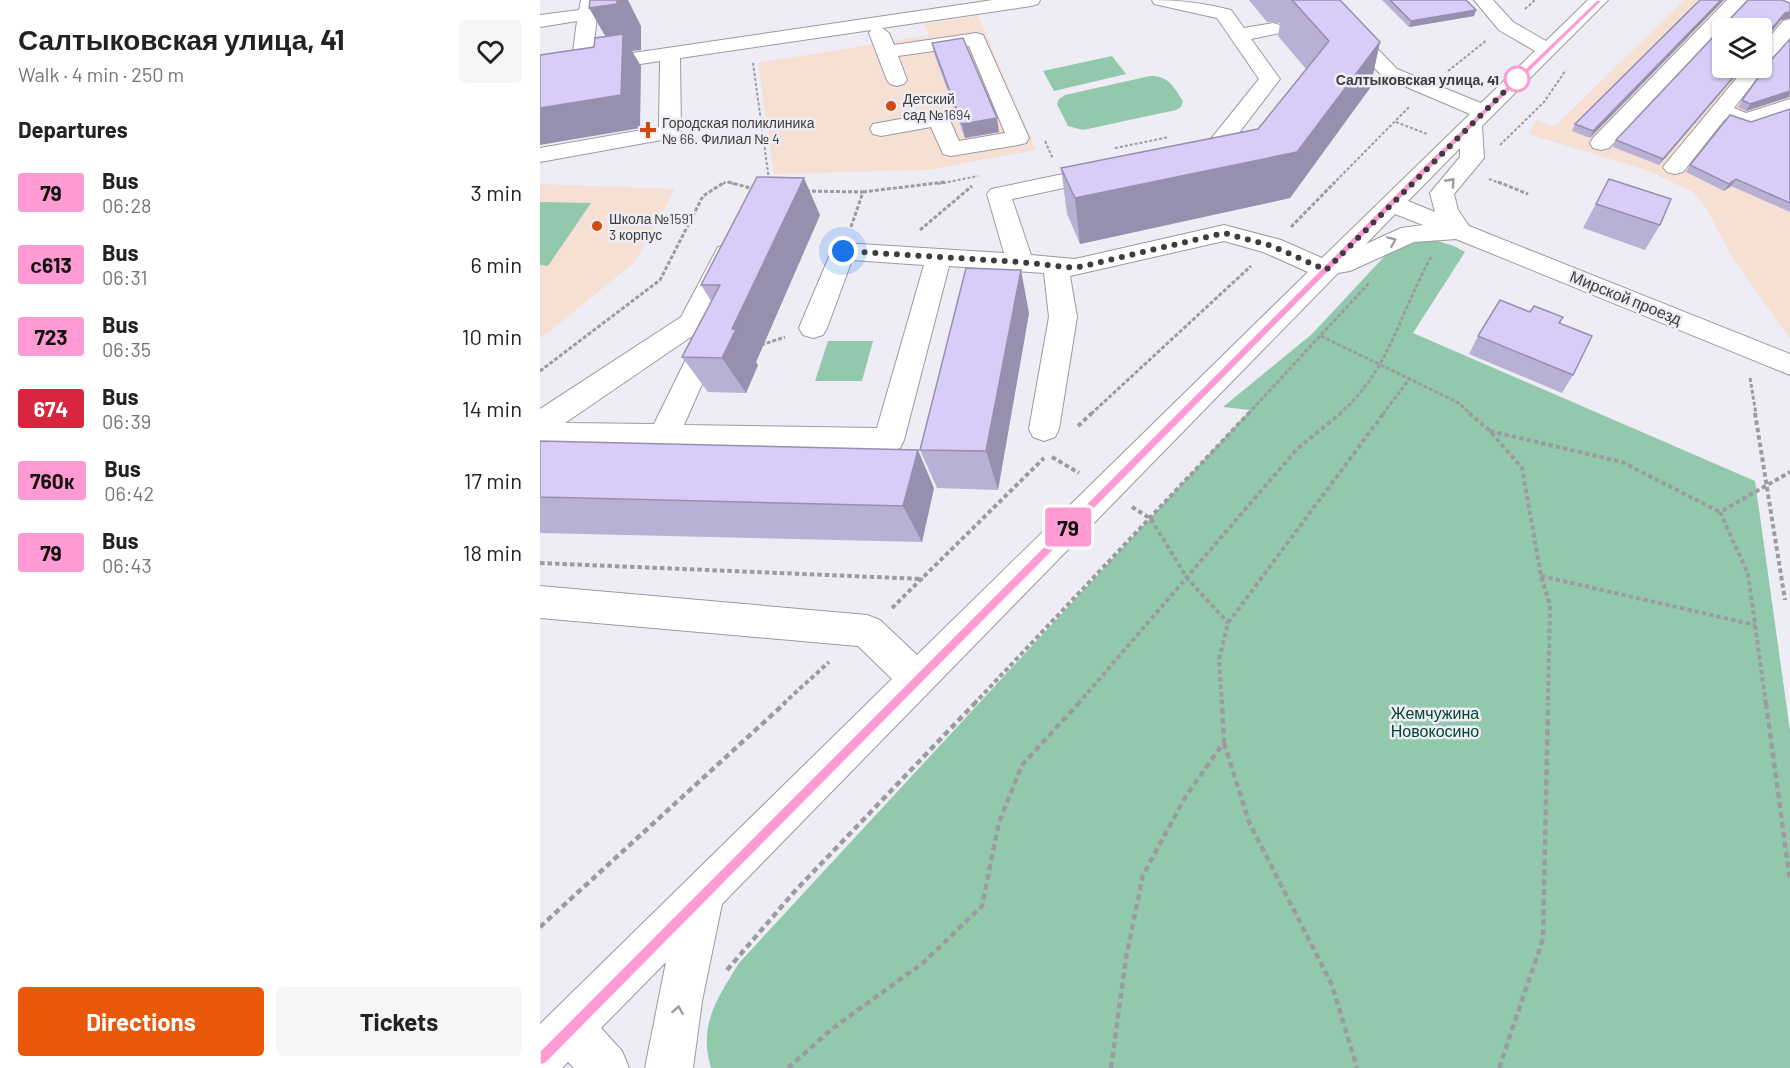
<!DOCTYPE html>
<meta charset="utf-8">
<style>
body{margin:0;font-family:Barlow,sans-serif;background:#f6f6f6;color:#222;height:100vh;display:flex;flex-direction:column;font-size:22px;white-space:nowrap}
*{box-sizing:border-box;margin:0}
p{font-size:20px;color:#767676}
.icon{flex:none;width:33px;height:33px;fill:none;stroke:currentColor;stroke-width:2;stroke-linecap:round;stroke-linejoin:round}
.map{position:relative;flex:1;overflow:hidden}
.side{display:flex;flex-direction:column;background:#fff;width:540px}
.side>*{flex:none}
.badge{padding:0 12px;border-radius:4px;font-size:21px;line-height:39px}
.controls{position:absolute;left:1172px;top:18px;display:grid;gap:12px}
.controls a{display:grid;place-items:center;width:60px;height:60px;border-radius:6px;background:#fff;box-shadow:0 2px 4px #0004;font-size:30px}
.you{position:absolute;width:30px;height:30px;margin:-15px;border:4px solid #fff;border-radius:50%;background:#1a73e8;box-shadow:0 0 0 9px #1a73e833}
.map>.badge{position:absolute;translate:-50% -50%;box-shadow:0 0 0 3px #fff}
h2{padding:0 18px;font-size:22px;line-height:54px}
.round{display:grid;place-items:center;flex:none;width:63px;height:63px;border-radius:6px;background:#f6f6f6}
.overview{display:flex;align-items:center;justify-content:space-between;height:102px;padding:0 18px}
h1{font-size:28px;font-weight:700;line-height:45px}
.primary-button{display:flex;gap:12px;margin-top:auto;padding:12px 18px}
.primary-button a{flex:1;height:69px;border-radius:6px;background:#ea580c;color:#fff;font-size:24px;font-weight:700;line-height:69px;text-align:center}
.primary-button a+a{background:#f6f6f6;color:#222}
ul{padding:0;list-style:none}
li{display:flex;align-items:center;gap:18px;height:72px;padding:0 18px}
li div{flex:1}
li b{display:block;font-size:22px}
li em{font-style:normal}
li .badge{min-width:66px;font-weight:700;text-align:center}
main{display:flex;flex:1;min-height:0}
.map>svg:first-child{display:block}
</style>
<main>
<section class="side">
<div class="overview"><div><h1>Салтыковская улица, 41</h1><p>Walk · 4 min · 250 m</p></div><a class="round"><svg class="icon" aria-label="heart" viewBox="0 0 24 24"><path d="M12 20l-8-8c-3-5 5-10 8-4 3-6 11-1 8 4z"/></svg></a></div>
<h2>Departures</h2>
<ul>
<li><span class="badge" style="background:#ff9ad2;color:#111">79</span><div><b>Bus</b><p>06:28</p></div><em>3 min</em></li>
<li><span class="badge" style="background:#ff9ad2;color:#111">с613</span><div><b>Bus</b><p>06:31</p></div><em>6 min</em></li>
<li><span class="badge" style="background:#ff9ad2;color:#111">723</span><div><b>Bus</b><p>06:35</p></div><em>10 min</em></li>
<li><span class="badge" style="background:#d7263d;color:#fff">674</span><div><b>Bus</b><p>06:39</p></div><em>14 min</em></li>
<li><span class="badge" style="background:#ff9ad2;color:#111">760к</span><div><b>Bus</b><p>06:42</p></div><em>17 min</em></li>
<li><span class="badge" style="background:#ff9ad2;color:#111">79</span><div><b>Bus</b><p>06:43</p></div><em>18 min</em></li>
</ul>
<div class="primary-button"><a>Directions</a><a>Tickets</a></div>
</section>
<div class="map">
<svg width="1250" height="1068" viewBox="0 0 1250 1068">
<rect width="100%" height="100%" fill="#eeedf5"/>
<g fill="#f6dfd3" fill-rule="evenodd">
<path d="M 1144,0 L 1250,0 L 1250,339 L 1192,257 L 1166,208 L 1153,192 L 1106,170 L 988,134 L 996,120 L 1014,127 ZM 1182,28 L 1221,28 L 1221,68 L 1182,68 Z"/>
<path d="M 438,16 L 496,150 L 388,170 L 234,174 L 218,63 L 389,35 L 385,24 Z"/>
<path d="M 0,184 L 135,189 L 95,262 L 0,339 Z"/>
</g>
<g fill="#92c9ac">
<path d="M 572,56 L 586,74 L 514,91 L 503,71 Z"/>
<path d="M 610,76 C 629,76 633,86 643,101 L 641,107 L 636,110 L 543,130 L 528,126 L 517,104 L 519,99 L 525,95 Z"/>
<path d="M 0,202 L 51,203 L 8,266 L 0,265 Z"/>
<path d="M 884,237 L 914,246 L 925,252 L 873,333 L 1215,481 L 1250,731 L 1250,1068 L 171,1068 C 158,1025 177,999 199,963 L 710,410 L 683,407 L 772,334 L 855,245 Z"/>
<path d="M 288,341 L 333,341 L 322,381 L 275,381 Z"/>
</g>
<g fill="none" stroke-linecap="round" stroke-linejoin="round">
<defs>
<g id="minor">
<path d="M 41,0 L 59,0 L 52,59 L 453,0 L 500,0 L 498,4 L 491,6 L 342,28 L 349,33 L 354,45 L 436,33 L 443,35 L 489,138 L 486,143 L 478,145 L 411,156 L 403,154 L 391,127 L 341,136 L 333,134 L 330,129 L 333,124 L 399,112 L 407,114 L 419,141 L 465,133 L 429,46 L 358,56 L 367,80 L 364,84 L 357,86 L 350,84 L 347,80 L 329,33 L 331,30 L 140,58 L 141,132 L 138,137 L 0,162 L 0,148 L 119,127 L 120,61 L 41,73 L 34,71 L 31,67 L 37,21 L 0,27 L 0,15 L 39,10 Z"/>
<path d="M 612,0 C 640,0 663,3 691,10 L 704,28 L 733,23 L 740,25 L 743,29 L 740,33 L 711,39 L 740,79 L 682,155 L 647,163 L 639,161 L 636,156 L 639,151 L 666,145 L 719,79 L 677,18 L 614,4 Z"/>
<path d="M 770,0 L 790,0 L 857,69 L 941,103 L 995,51 L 959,30 L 934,0 L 953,0 L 973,22 L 1006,41 L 1048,0 L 1068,0 L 942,126 L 944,158 L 914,194 L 918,210 L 929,226 L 1250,354 L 1250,375 L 916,239 L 874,242 L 810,271 L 798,273 L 182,904 L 162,1001 L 153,1068 L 105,1068 L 126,962 L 61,1028 L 82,1051 L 89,1068 L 34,1068 L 28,1062 L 22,1068 L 0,1068 L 0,1024 L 352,679 L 318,646 L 0,618 L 0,586 L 327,615 L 340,620 L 377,655 L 768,272 L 723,252 L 684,241 L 530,276 L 537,317 L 519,429 L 515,437 L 504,441 L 493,437 L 489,429 L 509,317 L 504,273 L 409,266 L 364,440 L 360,448 L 349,452 L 0,446 L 0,409 L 141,317 L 178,247 L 187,245 L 196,247 L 200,253 L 161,330 L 25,423 L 114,424 L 146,359 L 156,356 L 166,359 L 170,366 L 144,425 L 337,428 L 384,265 L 312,260 L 287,328 L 283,335 L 273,338 L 263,335 L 259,328 L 294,245 L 303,243 L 464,253 L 447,194 L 451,189 L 567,165 L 575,167 L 579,172 L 575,177 L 472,199 L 491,255 L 535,259 L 684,225 L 741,240 L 782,258 L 930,114 L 843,77 ZM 920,148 L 920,157 L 890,193 L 895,212 L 868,201 ZM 855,214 L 883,225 L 861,228 L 826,244 Z"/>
<path d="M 1187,0 L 1207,0 L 1069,148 L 1061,150 L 1053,148 L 1050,143 L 1053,138 Z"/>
<path d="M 1235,0 L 1250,0 L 1250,8 L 1237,4 Z"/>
<path d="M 1250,19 L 1250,38 L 1228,64 L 1224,65 L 1225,68 L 1222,72 L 1194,108 L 1206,113 L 1250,99 L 1250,112 L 1206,127 L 1185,119 L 1143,172 L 1135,174 L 1127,172 L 1123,167 L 1127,162 L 1205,68 L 1221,68 L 1221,47 L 1243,21 Z"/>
</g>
</defs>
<use href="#minor" stroke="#9b9aa1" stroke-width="2"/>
<g stroke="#9c9ba1" stroke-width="2" stroke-dasharray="3 2" stroke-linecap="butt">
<path d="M 985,9 L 995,0"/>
<path d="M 213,63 L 229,180"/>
<path d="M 908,71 L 947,40"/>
<path d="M 856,122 L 887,134"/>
<path d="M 505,141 L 513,159"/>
<path d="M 960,145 L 1004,102 L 1026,70"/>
<path d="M 575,148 L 629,137"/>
<path d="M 949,179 L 962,184"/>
<path d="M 183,184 L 186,182 L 194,184"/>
<path d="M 398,184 L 438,176"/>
<path d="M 793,184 L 870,106"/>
</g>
<g stroke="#9c9ba1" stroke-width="3" stroke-dasharray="4 2" stroke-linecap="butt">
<path d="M 188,182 L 214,189"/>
<path d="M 958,182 L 988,194"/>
<path d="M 266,191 L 323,192 L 311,227"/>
<path d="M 323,192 L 405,182"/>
<path d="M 751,227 L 795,182"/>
<path d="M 380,230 L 432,186"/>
<path d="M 781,336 L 917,402 L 931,414"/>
<path d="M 221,345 L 245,337"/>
<path d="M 0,371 L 120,280 L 163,196 L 185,182"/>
<path d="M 1210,378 L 1216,414"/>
<path d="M 551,414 L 711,266"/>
<path d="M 708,414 L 829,283"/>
<path d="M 799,414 C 848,374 861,310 891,257"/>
<path d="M 843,414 L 870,378"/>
</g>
<g stroke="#9c9ba1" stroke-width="4" stroke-dasharray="4.5 3" stroke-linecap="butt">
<path d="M 929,413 L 950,431 L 982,468 L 1001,576 L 1010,605 L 1008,704"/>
<path d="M 1215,413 L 1245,600"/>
<path d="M 538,426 L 552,413"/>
<path d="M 950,431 L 1082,462 L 1180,512"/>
<path d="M 512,457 L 539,473"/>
<path d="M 592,507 L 611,519 L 647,578 L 688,623"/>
<path d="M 0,563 L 383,579"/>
<path d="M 1001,576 L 1215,625"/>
<path d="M 352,608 L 504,458"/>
<path d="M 243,704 L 289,662"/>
<path d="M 434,704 L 709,413"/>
<path d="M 538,704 L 757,449 L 801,413"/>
<path d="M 682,704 L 679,659 L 688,623 L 844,413"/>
<path d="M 1226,704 L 1208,574 L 1180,512 L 1250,472"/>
</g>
<g stroke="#9c9ba1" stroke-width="4.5" stroke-dasharray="6 4" stroke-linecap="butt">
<path d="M 1226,703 L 1250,881"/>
<path d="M 684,743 L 709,822 L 792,985 L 817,1068"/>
<path d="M 0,927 L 245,703"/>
<path d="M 187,970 L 255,891 L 435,703"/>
<path d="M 248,1068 L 293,1028 L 383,963 L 442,906 L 459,822 L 482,765 L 539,703"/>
<path d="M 571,1068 L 586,958 L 603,875 L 646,796 L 684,742 L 682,703"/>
<path d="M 959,1068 L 1003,939 L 1008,703"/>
</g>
<use href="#minor" fill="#fff" fill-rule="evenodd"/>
</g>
<g fill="#b9b0d5">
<path d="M 709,0 L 800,0 L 840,42 L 830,88 L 750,198 L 540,244 L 527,214 L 521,168 L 718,129 L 766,69 L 738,36 L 740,23 L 727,22 Z"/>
<path d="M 842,0 L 926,0 L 936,10 L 934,16 L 869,27 Z"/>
<path d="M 1160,0 L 1050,138 L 1032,131 L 1035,124 Z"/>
<path d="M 1208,0 L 1242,0 L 1250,3 L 1250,18 L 1241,20 L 1223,41 L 1223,59 L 1221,62 L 1221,28 L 1182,28 L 1182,68 L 1202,68 L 1119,165 L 1073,147 L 1076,140 Z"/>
<path d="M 1250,39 L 1250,97 L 1206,111 L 1198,107 L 1202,100 Z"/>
<path d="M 392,43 L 459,132 L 425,138 L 395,56 Z"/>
<path d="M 1250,109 L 1250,212 L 1191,186 L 1184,191 L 1146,172 L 1150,165 L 1211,122 Z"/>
<path d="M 1069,179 L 1120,225 L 1105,250 L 1043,228 Z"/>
<path d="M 280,215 L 216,362 L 218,365 L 206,393 L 168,392 L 142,357 L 171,301 L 161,285 Z"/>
<path d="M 489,313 L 458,490 L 397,488 L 380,450 Z"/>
<path d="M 1019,323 L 1033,375 L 1022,393 L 929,354 L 938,336 Z"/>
<path d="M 0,441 L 394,488 L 382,542 L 0,533 Z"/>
</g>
<g fill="#9690ae">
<path d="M 77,0 L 88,0 L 101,26 L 101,50 L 92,51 L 101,66 L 100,128 L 0,145 L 0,108 L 75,53 L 49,8 Z"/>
<path d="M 1181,0 L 1184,0 L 1050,138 L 1053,131 Z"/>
<path d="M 936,10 L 934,16 L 869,27 L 871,21 Z"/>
<path d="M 1250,12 L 1250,18 L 1241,20 L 1221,44 L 1223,39 L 1245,13 Z"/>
<path d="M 840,42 L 830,88 L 750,198 L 540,244 L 535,198 L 757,152 Z"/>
<path d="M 1201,68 L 1202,68 L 1119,165 L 1123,159 Z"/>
<path d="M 1250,91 L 1249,97 L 1206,111 L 1210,104 Z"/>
<path d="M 457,118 L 459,132 L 425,138 L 422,124 Z"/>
<path d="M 264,178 L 280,215 L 216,362 L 218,365 L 206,393 L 182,358 L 192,329 Z"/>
<path d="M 1196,179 L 1191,186 L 1184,191 L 1189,184 Z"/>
<path d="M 481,270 L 489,313 L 458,490 L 446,451 Z"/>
<path d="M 378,450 L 394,488 L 382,542 L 363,506 Z"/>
</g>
<g fill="#d7cdf8" stroke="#9690ae" stroke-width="1.5">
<path d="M 50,0 L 77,0 L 77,4 L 49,8 Z"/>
<path d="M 752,0 L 800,0 L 840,42 L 757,152 L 535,198 L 521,168 L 718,129 L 789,41 Z"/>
<path d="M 850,0 L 926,0 L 936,10 L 871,21 Z"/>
<path d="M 1160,0 L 1181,0 L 1053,131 L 1035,124 Z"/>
<path d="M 1208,0 L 1242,0 L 1250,3 L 1250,12 L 1245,13 L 1223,39 L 1223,59 L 1221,59 L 1221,28 L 1182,28 L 1182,68 L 1201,68 L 1123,159 L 1076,140 Z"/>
<path d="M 83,34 L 81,95 L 0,108 L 0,55 L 54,47 L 55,38 Z"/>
<path d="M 423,38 L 457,118 L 422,124 L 392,43 Z"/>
<path d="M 1250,39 L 1250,91 L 1210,104 L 1202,100 L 1231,60 Z"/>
<path d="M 1250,109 L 1250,203 L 1196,179 L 1189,184 L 1150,165 L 1190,115 L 1211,122 Z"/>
<path d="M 217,177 L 264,178 L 192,329 L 196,329 L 182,358 L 142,357 L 180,285 L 161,285 Z"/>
<path d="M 1069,179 L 1131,199 L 1120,225 L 1056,204 Z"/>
<path d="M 426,268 L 481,270 L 446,451 L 380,450 Z"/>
<path d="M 960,300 L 990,312 L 994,306 L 1023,317 L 1019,323 L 1052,336 L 1033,375 L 938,336 Z"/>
<path d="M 0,441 L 378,450 L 363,506 L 0,497 Z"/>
</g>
<defs><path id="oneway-chevron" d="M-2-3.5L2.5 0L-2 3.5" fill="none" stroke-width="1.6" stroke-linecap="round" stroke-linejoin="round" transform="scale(1.5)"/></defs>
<g stroke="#9e9e9f">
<use href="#oneway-chevron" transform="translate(911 182) rotate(-48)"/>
<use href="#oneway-chevron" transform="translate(852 241) rotate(-23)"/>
<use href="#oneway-chevron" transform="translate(138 1010) rotate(-81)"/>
</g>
<path fill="#ff9ad2" stroke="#fff" stroke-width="1.5" d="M 1057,0 L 1063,0 L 895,164 L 6,1063 L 0,1065 L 0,1051 L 889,161 Z"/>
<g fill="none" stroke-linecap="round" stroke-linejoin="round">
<path stroke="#3d3c3f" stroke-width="6" stroke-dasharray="0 10.8" d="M 303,251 L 480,262 L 535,268 L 684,233 L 732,246 L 786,270 L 980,76 L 977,79"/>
</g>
<circle fill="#fff" stroke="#ff9ad2" stroke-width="3" cx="977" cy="79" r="12"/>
<g fill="#d04a0f" stroke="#eeedf5" stroke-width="2">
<circle cx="351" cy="106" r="6"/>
<path d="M105 121h6v6h6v6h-6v6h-6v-6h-6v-6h6z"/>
<circle cx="57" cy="226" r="6"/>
</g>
<g text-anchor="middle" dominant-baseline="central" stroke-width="5" stroke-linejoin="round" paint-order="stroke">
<g font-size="14" font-weight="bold" fill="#3d3c3f" stroke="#eeedf5" text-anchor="end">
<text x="959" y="79">Салтыковская улица, 41</text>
</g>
<g font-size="14" fill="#3d3c3f" stroke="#eeedf5" text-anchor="start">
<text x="363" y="98">Детский<tspan x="363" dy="16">сад №1694</tspan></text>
<text x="122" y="122">Городская поликлиника<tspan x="122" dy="16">№ 66. Филиал № 4</tspan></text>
<text x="69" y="218">Школа №1591<tspan x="69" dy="16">3 корпус</tspan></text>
</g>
<g font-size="16" fill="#3d3c3f" stroke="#eeedf5">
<text transform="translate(1086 297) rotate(22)">Мирской проезд</text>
</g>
<g font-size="16" fill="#00472d" stroke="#eeedf5">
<text x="895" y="712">Жемчужина<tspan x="895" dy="18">Новокосино</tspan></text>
</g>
</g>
</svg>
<div class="controls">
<a><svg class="icon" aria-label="layers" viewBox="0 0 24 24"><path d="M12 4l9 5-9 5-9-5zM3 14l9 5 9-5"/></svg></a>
</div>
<div class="you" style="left:303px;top:251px"></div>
<b class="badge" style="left:528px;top:527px;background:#ff9ad2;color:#111">79</b>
</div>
</main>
